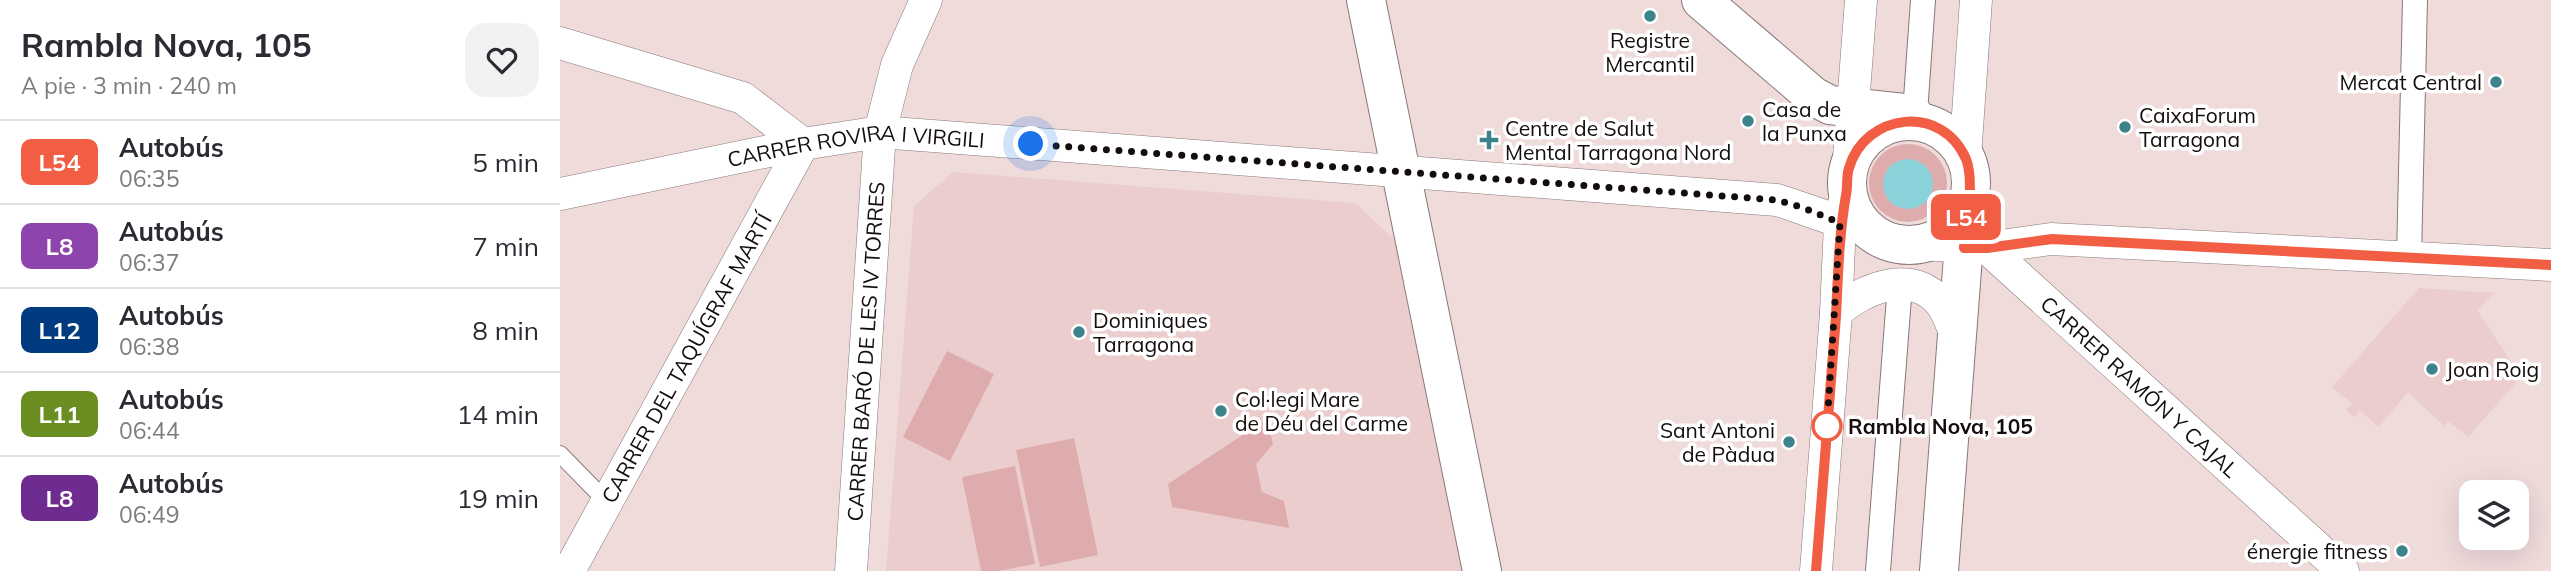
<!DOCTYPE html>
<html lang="es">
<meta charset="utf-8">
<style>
body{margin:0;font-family:Mulish,sans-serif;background:#f2f2f3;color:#2b2b33;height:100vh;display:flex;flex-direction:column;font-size:26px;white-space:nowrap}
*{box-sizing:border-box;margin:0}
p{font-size:23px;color:#7c7c81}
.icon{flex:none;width:38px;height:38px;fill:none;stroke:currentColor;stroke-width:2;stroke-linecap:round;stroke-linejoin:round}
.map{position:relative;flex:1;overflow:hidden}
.drawer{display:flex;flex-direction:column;background:#fff;width:560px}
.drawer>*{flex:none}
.badge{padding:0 14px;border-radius:10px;font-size:24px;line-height:46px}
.tools{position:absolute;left:1899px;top:480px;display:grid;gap:14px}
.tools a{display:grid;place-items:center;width:70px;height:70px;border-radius:14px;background:#fff;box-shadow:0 7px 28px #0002;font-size:35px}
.you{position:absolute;width:35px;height:35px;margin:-18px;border:5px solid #fff;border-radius:50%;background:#1a73e8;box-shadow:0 0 0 10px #1a73e833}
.map>.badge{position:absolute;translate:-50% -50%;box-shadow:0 0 0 4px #fff}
.round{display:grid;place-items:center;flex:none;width:74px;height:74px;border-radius:21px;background:#f2f2f3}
.head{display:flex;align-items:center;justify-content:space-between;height:119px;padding:0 21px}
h1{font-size:33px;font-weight:700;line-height:52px}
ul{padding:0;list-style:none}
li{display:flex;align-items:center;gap:21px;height:84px;padding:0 21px;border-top:2px solid #e1e1e2}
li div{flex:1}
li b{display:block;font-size:26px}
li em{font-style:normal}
li .badge{min-width:77px;font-weight:700;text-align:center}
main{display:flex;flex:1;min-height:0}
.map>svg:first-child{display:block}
</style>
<main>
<section class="drawer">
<div class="head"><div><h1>Rambla Nova, 105</h1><p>A pie · 3 min · 240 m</p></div><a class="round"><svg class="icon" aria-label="heart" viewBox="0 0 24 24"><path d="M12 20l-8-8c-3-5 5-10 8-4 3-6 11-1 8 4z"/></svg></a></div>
<ul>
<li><span class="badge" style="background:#f15e43;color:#fff">L54</span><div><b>Autobús</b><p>06:35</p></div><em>5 min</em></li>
<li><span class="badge" style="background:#8e44ad;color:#fff">L8</span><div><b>Autobús</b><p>06:37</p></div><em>7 min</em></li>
<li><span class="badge" style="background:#003b80;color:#fff">L12</span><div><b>Autobús</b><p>06:38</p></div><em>8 min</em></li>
<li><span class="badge" style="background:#6b8e23;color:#fff">L11</span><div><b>Autobús</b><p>06:44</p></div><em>14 min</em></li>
<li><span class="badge" style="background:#6f2c90;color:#fff">L8</span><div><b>Autobús</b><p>06:49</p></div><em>19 min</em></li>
</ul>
</section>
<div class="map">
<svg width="1991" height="571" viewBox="0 0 1991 571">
<rect width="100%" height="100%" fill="#f0dbdb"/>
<g fill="#ebcdcd">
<path d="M 393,172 L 795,203 L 834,239 L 902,571 L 326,571 L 354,206 Z"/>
<path d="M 1859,288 L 1934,293 L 1917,310 L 1961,377 L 1908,437 L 1888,421 L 1884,426 L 1848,392 L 1819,427 L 1800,411 L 1794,417 L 1786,410 L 1792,403 L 1772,387 Z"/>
</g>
<g fill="#deacad">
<circle cx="1348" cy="183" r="39"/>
<path d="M 387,351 L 434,374 L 390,461 L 343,437 Z"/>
<path d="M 707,419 L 713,444 L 696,464 L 702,492 L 724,501 L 729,528 L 612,507 L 608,484 Z"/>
<path d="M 514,438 L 538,555 L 480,567 L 456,450 Z"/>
<path d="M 455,466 L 475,564 L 437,571 L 421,571 L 402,477 Z"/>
</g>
<circle fill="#8cd2db" cx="1348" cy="184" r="25"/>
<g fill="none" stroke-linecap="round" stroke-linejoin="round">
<defs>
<path id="service" d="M 0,454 L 47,502"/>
<g id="pedestrian">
<path d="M 1356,99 L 1363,0"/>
<path d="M 1849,257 L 1855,0"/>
<path d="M 1318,571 L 1340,284"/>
</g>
<g id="minor">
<path d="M 0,43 L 183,98 L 243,144 L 9,571"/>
<path d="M 1405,157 L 1416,0"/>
<path d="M 1288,171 L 1301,0"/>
<path id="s1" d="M 0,194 L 243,144 L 320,132 L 1217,200 C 1247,209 1274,222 1304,226"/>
<path d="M 1360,244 L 1427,248 L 1491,239 L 1991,265"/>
<path id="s2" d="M 1427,248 L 1783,571"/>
<path d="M 1276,313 C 1302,288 1355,267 1382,305 C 1389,315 1393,329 1398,340"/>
<path id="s3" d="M 291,571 L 320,132 L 337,65 L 366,0"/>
<path d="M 1256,571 L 1276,313 L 1280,223 L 1287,191"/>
</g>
<g id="secondary">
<path d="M 806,0 L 922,571"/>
<path d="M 1141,0 L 1253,96 L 1270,105 L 1353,114"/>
<circle cx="1349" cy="183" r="62"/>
<path d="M 1379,571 L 1407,204"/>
</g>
</defs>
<use href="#service" stroke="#8a7777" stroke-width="18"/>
<use href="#pedestrian" stroke="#8a7777" stroke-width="26"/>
<use href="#minor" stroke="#8a7777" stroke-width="33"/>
<use href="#secondary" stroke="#8a7777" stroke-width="40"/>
<use href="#service" stroke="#fff" stroke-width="16"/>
<use href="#pedestrian" stroke="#fff" stroke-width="24"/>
<use href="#minor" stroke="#fff" stroke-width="32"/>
<use href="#secondary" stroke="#fff" stroke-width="38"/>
</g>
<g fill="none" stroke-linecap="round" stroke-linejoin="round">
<defs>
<path id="line" d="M 1256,571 C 1262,486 1270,401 1276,316 C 1278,275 1279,235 1286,195 C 1288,186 1286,177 1289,168 C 1305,113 1382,103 1406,159 C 1415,182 1406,222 1404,248 L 1427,248 L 1492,239 L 1991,265"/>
</defs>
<use href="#line" stroke="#fff" stroke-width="16"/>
<use href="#line" stroke="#f15e43" stroke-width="10"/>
<path stroke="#140d0d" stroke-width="7" stroke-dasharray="0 12.6" d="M 471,144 L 1217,200 L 1244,208 L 1280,223 L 1267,426"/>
</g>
<g fill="#3c838c" stroke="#fff" stroke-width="2.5">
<circle cx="1090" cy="16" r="7"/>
<circle cx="1936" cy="82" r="7"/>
<circle cx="1188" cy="121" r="7"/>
<circle cx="1565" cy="127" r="7"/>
<path d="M925.5 129.5h7v7h7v7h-7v7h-7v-7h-7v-7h7z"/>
<circle cx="519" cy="332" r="7"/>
<circle cx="1872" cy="369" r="7"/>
<circle cx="661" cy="411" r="7"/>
<circle cx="1229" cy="442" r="7"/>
<circle cx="1842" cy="551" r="7"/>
</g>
<circle fill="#fff" stroke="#f15e43" stroke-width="3.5" cx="1267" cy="426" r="14"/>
<g text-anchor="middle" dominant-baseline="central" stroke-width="7" stroke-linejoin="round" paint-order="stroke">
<g font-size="21" fill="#140d0d" stroke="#fff" text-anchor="start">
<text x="1090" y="40" text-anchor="middle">Registre<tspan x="1090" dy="24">Mercantil</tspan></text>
<text x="1922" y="82" text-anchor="end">Mercat Central</text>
<text x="1202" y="109">Casa de<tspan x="1202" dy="24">la Punxa</tspan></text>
<text x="1579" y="115">CaixaForum<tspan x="1579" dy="24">Tarragona</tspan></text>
<text x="945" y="128">Centre de Salut<tspan x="945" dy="24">Mental Tarragona Nord</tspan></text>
<text x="533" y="320">Dominiques<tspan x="533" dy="24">Tarragona</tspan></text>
<text x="1886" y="369">Joan Roig</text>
<text x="675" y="399">Col·legi Mare<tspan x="675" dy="24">de Déu del Carme</tspan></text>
<text x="1215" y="430" text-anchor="end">Sant Antoni<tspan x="1215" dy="24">de Pàdua</tspan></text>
<text x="1828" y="551" text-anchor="end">énergie fitness</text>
</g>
<g font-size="21" fill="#140d0d" stroke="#fff">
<text stroke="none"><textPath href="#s1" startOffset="301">CARRER ROVIRA I VIRGILI</textPath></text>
<text stroke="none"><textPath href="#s3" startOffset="220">CARRER BARÓ DE LES IV TORRES</textPath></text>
<text transform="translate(126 358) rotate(-61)">CARRER DEL TAQUÍGRAF MARTÍ</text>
<text stroke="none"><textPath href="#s2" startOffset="206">CARRER RAMÓN Y CAJAL</textPath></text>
</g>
<g font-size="21" font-weight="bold" fill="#140d0d" stroke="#fff" text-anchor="start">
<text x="1288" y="426">Rambla Nova, 105</text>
</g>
</g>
</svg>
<div class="tools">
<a><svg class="icon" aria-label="layers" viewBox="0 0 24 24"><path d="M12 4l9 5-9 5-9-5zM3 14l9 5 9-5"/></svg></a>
</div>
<div class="you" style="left:471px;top:144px"></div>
<b class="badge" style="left:1406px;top:217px;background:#f15e43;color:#fff">L54</b>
</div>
</main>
